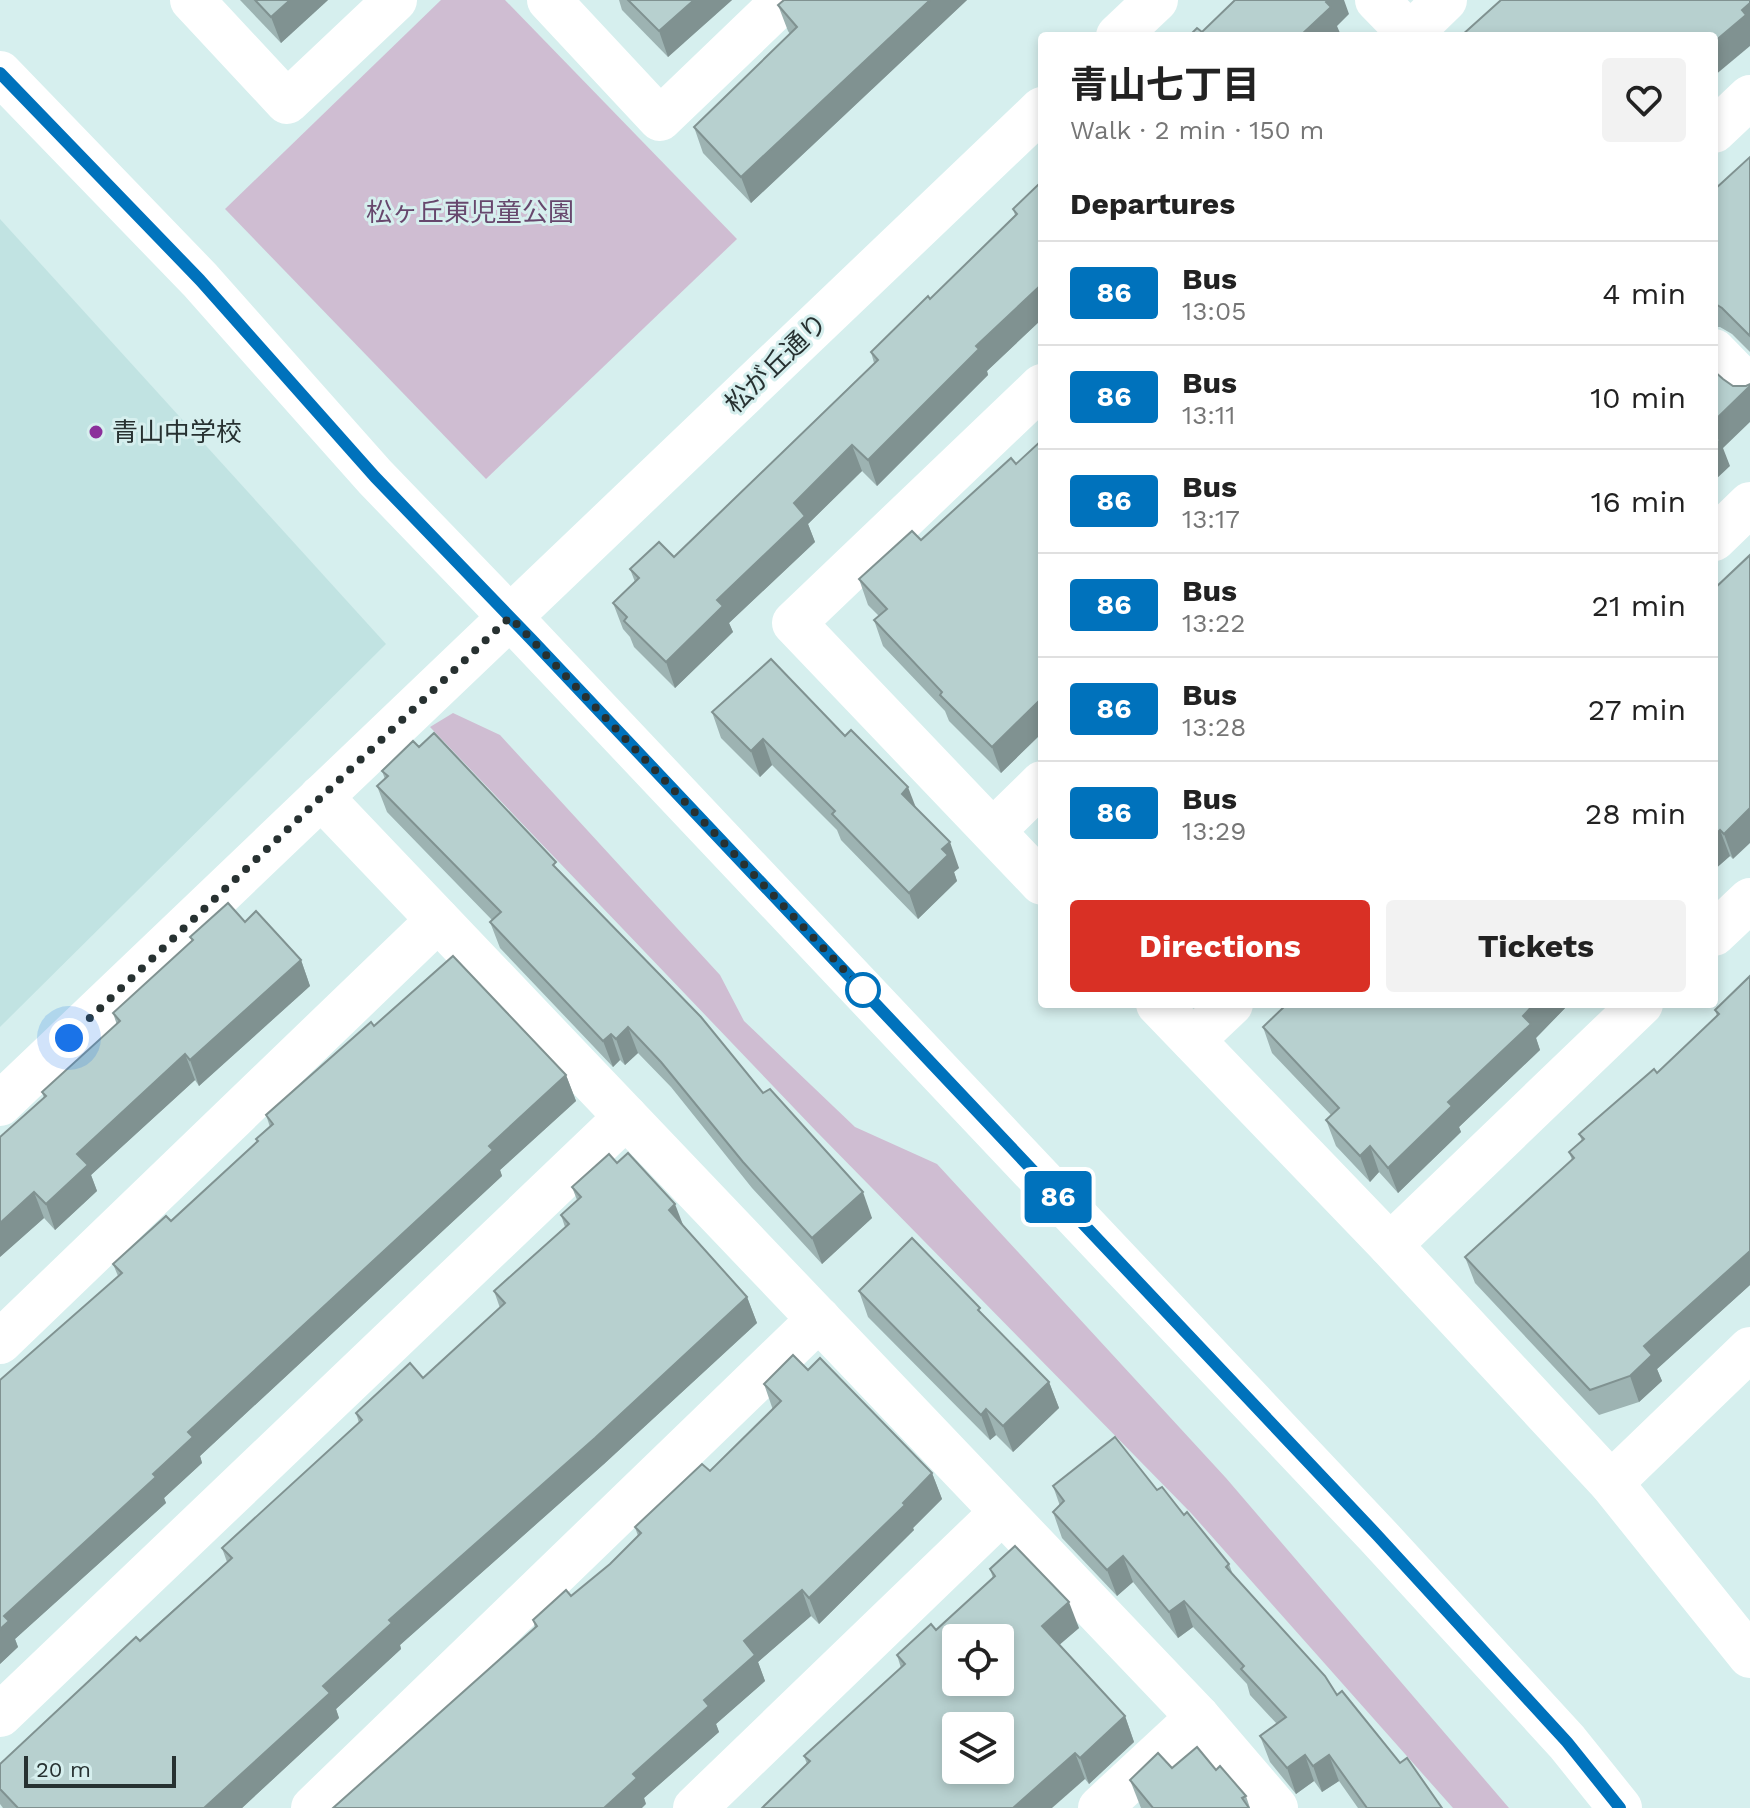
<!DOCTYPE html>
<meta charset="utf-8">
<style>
body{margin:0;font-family:"Work Sans","Noto Sans JP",sans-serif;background:#f2f2f2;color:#222;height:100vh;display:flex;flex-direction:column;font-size:30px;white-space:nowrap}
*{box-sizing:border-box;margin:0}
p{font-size:26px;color:#767676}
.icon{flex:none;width:44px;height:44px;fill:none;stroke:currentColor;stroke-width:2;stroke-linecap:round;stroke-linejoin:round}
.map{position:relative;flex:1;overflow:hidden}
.drawer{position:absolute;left:1038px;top:32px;width:680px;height:976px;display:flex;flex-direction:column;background:#fff;border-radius:8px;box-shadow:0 4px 12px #0003}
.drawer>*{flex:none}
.badge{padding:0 16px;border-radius:6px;font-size:28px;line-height:52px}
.controls{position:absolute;left:942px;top:1624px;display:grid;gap:16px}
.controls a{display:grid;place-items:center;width:72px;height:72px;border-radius:8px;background:#fff;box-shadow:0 4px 12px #0003;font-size:40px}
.scale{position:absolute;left:24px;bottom:20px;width:152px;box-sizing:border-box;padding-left:8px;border:4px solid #273131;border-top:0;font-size:22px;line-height:28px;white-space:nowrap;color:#273131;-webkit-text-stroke:6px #d6efee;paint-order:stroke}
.you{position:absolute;width:40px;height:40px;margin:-20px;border:6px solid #fff;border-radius:50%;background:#1a73e8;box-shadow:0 0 0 12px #1a73e833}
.map>.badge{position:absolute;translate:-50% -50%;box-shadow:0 0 0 4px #fff}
h2{padding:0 32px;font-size:30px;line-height:72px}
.round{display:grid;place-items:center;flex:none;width:84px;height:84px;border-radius:8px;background:#f2f2f2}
.head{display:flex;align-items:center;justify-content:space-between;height:136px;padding:0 32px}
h1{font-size:38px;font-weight:700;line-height:60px}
.action{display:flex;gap:16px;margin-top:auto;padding:16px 32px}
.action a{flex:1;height:92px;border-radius:8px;background:#d93025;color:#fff;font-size:32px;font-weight:700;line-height:92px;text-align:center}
.action a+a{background:#f2f2f2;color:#222}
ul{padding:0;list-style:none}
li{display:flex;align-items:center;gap:24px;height:104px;padding:0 32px;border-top:2px solid #e0e0e0}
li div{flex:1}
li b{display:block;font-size:30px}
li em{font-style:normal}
li .badge{min-width:88px;font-weight:700;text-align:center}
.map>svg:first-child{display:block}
</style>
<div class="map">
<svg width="1750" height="1808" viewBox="0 0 1750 1808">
<rect width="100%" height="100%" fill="#d6efee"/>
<path fill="#c1e3e2" d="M 0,219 L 386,644 L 0,1027 Z"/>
<g fill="#cfbdd2">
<path d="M 441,0 L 505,0 L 737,239 L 486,479 L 225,209 Z"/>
<path d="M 453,713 L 500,735 L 720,975 L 744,1021 L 855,1127 L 937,1164 L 1226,1478 L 1509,1808 L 1453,1808 L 1191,1513 L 816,1131 L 430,727 Z"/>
</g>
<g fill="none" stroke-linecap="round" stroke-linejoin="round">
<g stroke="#fff" stroke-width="44">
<path d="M 192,0 L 287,102 L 395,0"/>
<path d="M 549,0 L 660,119 L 784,0"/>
<path d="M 1377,0 L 1412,36"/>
<path d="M 1408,36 L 1445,0"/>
<path d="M 1714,131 L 1750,97"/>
<path d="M 1714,351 L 1750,388"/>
<path d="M 1042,386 L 794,623 L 1042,883"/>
<path d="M 1714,539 L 1750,504"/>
<path d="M 321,797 L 1198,1717 L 1276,1808"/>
<path d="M 993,831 L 1042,783"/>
<path d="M 1714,934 L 1750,900"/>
<path d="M 1158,1004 L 1390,1245 L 1611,1483 L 1750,1656"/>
<path d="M 1193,1040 L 1231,1004"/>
<path d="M 0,1104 L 510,617"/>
<path d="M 1390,1245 L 1641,1004"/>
<path d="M 0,1342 L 438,920"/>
<path d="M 1611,1483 L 1750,1349"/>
<path d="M 0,1715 L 626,1117"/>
<path d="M 313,1808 L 819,1319"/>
<path d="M 695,1808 L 1002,1512"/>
<path d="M 1100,1808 L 1198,1717"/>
</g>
<g stroke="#fff" stroke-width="44">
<path d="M 1118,36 L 1156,0"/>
<path d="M 0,73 L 200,280 L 375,477 L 510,617 L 1377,1535 L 1567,1742 L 1620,1808"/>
<path d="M 510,617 L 1042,109"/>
</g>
</g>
<g fill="#9db3b2">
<path d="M 240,0 L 328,0 L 281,43 Z"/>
<path d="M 619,0 L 732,0 L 668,57 L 622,10 Z"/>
<path d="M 784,0 L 967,0 L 751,203 L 703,153 L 694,127 L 790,34 L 788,31 L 778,5 Z"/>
<path d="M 1750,157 L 1750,352 L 1732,334 L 1720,327 L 1714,327 L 1714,190 Z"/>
<path d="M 1042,181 L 1042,319 L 987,371 L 988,375 L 877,486 L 862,471 L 808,524 L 815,542 L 729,623 L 733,632 L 675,688 L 634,647 L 630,637 L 623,629 L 613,603 L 635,582 L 630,569 L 674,557 L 874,363 L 871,352 L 930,299 L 1015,215 L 1013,209 Z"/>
<path d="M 1042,440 L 1042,733 L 1001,773 L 949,721 L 945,711 L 883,646 L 874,620 L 879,616 L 868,605 L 859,579 L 921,540 L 1016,464 Z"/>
<path d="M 1714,589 L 1733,859 L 1730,856 L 1714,870 Z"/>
<path d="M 712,712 L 916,809 L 959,868 L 954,872 L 957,881 L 918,919 L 841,840 L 837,830 L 772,765 L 760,777 L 721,738 Z"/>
<path d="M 382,771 L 559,870 L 763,1093 L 872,1218 L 822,1264 L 752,1188 L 671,1087 L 638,1053 L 625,1065 L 620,1060 L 613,1067 L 500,948 L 490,922 L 492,920 L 387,812 L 377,786 L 385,779 Z"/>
<path d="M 245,922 L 301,960 L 310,986 L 199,1086 L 195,1080 L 91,1175 L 97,1191 L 55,1230 L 44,1218 L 0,1257 L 44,1098 L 42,1092 L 117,1025 L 113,1013 L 192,941 L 190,937 Z"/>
<path d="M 1750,976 L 1750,1285 L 1657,1369 L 1662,1381 L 1639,1402 L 1599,1415 L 1475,1283 L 1465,1257 L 1572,1160 L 1569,1152 L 1582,1141 L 1579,1134 L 1657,1073 L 1717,1016 L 1715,1010 Z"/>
<path d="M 1287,1004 L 1569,1004 L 1536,1038 L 1540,1050 L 1459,1127 L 1461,1132 L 1398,1193 L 1379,1172 L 1370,1182 L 1336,1146 L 1326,1120 L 1331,1115 L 1272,1053 L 1263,1027 Z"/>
<path d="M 374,1026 L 566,1075 L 576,1101 L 500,1170 L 502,1176 L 200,1456 L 202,1463 L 164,1498 L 166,1503 L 15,1639 L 18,1647 L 0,1664 L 118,1276 L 113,1264 L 171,1221 L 258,1142 L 256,1139 L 270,1127 L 266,1115 Z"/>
<path d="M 617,1163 L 683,1226 L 747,1297 L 757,1323 L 604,1464 L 400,1645 L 401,1649 L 336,1709 L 339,1718 L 242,1808 L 3,1808 L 0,1804 L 0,1764 L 227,1562 L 222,1548 L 359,1423 L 356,1413 L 423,1378 L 500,1308 L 494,1291 L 565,1227 L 561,1215 L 577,1200 L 572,1187 Z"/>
<path d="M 859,1291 L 983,1315 L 1049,1382 L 1059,1408 L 1013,1452 L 996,1435 L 990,1440 L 868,1317 Z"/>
<path d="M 808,1370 L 932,1473 L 942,1499 L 913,1528 L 914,1530 L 819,1624 L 811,1616 L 758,1662 L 765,1681 L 716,1724 L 719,1732 L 644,1798 L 646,1804 L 535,1628 L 533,1620 L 571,1596 L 610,1564 L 638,1536 L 635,1527 L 710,1471 L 773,1410 L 764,1384 Z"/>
<path d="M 1053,1486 L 1157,1490 L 1184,1515 L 1229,1564 L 1233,1575 L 1337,1695 L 1442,1808 L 1358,1808 L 1339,1781 L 1322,1792 L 1314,1781 L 1296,1794 L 1270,1762 L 1260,1736 L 1277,1724 L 1250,1695 L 1247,1684 L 1193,1627 L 1178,1638 L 1133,1582 L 1117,1596 L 1062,1538 L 1053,1512 L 1060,1506 Z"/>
<path d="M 990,1569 L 1079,1628 L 1059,1645 L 1125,1716 L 1134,1742 L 1089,1784 L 1085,1779 L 807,1764 L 804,1756 L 901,1668 L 897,1655 L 936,1630 L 993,1578 Z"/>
<path d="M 1172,1768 L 1216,1770 L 1246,1796 L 1250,1808 L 1141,1808 L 1130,1780 Z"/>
</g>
<g fill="#809291">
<path d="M 290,0 L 328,0 L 281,43 L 271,17 Z"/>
<path d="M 694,0 L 732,0 L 668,57 L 659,31 Z"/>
<path d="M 930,0 L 967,0 L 751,203 L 741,177 Z"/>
<path d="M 1328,0 L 1344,0 L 1349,14 L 1337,26 L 1340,33 L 1337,36 L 1300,36 Z"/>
<path d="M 1750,3 L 1750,46 L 1714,76 L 1714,42 L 1742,10 Z"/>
<path d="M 1042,284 L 1042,319 L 987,371 L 988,375 L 877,486 L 868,460 L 976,346 Z"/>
<path d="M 1750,386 L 1750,422 L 1723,448 L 1730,466 L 1714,481 L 1714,421 Z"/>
<path d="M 852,445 L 862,471 L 808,524 L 815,542 L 729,623 L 733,632 L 675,688 L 666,662 L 717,600 L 794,503 Z"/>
<path d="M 1042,698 L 1042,733 L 1001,773 L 992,747 Z"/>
<path d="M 763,739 L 772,765 L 760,777 L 751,751 Z"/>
<path d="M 908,787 L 918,813 L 902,794 Z"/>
<path d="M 1750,808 L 1750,843 L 1733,859 L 1724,834 Z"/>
<path d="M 1720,830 L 1730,856 L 1714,870 L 1714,836 Z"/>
<path d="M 950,842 L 959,868 L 954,872 L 957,881 L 918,919 L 909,893 L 942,849 Z"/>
<path d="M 301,960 L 310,986 L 199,1086 L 190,1060 Z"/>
<path d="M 1534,1004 L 1569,1004 L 1536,1038 L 1540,1050 L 1459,1127 L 1461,1132 L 1398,1193 L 1388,1168 Z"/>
<path d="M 628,1027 L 638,1053 L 625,1065 L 616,1039 Z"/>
<path d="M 611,1034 L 620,1060 L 613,1067 L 603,1041 Z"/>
<path d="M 185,1054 L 195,1080 L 91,1175 L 97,1191 L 55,1230 L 46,1204 L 77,1154 Z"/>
<path d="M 566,1075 L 576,1101 L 500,1170 L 502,1176 L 200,1456 L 202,1463 L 164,1498 L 166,1503 L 15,1639 L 18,1647 L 0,1664 L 0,1629 L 4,1616 L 153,1474 L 188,1432 L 489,1146 Z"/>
<path d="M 1370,1146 L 1379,1172 L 1370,1182 L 1360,1156 Z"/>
<path d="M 34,1192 L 44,1218 L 0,1257 L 0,1223 Z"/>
<path d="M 863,1192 L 872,1218 L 822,1264 L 812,1238 Z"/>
<path d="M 675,1204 L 685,1230 L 669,1210 Z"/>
<path d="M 1750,1251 L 1750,1285 L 1657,1369 L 1662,1381 L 1639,1402 L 1630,1376 L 1644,1346 Z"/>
<path d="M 747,1297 L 757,1323 L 604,1464 L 400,1645 L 401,1649 L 336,1709 L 339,1718 L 242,1808 L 204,1808 L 389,1620 Z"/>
<path d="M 1049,1382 L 1059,1408 L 1013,1452 L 1003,1426 Z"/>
<path d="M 986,1409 L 996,1435 L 990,1440 L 981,1415 Z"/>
<path d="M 932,1473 L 942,1499 L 913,1528 L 914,1530 L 819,1624 L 809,1598 Z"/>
<path d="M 1123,1556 L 1133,1582 L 1117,1596 L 1107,1570 Z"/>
<path d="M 802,1590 L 811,1616 L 758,1662 L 765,1681 L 716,1724 L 719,1732 L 644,1798 L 646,1804 L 642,1808 L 604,1808 L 633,1774 L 704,1700 L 744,1641 Z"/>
<path d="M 1184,1601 L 1193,1627 L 1178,1638 L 1169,1612 Z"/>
<path d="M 1069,1602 L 1079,1628 L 1051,1652 L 1042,1626 Z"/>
<path d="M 1125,1716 L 1134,1742 L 1089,1784 L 1080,1758 Z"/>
<path d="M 1075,1753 L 1085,1779 L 1052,1808 L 1013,1808 Z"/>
<path d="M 1305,1755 L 1314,1781 L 1296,1794 L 1287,1768 Z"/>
<path d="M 1329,1755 L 1339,1781 L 1322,1792 L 1313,1766 Z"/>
</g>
<g fill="#b7d0cf" stroke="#809291" stroke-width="2" fill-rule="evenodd">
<path d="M 255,0 L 290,0 L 271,17 Z"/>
<path d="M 628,0 L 694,0 L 659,31 Z"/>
<path d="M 784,0 L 930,0 L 741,177 L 694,127 L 797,27 L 778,5 Z"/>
<path d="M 1235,0 L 1328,0 L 1326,2 L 1331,7 L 1300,36 L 1189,36 L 1197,28 L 1202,32 Z"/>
<path d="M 1501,0 L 1750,0 L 1750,3 L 1742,10 L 1746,15 L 1714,42 L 1714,36 L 1461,36 Z"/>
<path d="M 1750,157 L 1750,336 L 1722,308 L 1714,303 L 1714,190 Z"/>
<path d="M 1042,181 L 1042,284 L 976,346 L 979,349 L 868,460 L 852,445 L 794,503 L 805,516 L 717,600 L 723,606 L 666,662 L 624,621 L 627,617 L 613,603 L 639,578 L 630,569 L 659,542 L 674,557 L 878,360 L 871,352 L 928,296 L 930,299 L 1017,214 L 1013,209 Z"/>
<path d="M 1714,371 L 1723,379 L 1733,386 L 1746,386 L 1750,384 L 1750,386 L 1714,421 Z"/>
<path d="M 1714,434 L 1720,440 L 1714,446 Z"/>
<path d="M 1042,440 L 1042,698 L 992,747 L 940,695 L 942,692 L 874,620 L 887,609 L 859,579 L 912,531 L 921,540 L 1011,458 L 1016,464 Z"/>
<path d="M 1750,555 L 1750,808 L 1724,834 L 1720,830 L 1714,836 L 1714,589 Z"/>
<path d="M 771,659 L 845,736 L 851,730 L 908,787 L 902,794 L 950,842 L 942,849 L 948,855 L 909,893 L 832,814 L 835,811 L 763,739 L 751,751 L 712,712 Z"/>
<path d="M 434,733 L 556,862 L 553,865 L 701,1017 L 763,1093 L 770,1089 L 863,1192 L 812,1238 L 743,1162 L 661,1062 L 628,1027 L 616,1039 L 611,1034 L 603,1041 L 490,922 L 501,912 L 377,786 L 388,776 L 382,771 L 413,741 L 419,747 Z"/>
<path d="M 228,903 L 245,922 L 256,911 L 301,960 L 190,1060 L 185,1054 L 77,1154 L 88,1165 L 46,1204 L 34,1192 L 0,1223 L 0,1137 L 46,1096 L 42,1092 L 120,1021 L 113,1013 L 193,940 L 190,937 Z"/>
<path d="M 453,956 L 566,1075 L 489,1146 L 493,1150 L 188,1432 L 193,1437 L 153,1474 L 156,1477 L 4,1616 L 9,1621 L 0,1629 L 0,1380 L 122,1273 L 113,1264 L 166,1216 L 171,1221 L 258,1141 L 256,1139 L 273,1124 L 266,1115 L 371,1022 L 374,1026 Z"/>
<path d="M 1750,976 L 1750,1251 L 1644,1346 L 1652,1355 L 1630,1376 L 1590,1390 L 1465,1257 L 1574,1158 L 1569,1152 L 1584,1139 L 1579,1134 L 1654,1069 L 1657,1073 L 1719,1014 L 1715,1010 Z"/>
<path d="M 1287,1004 L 1534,1004 L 1523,1016 L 1531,1024 L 1448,1102 L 1452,1106 L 1388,1168 L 1370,1146 L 1360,1156 L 1326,1120 L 1339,1108 L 1263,1027 Z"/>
<path d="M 628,1153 L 675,1204 L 669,1210 L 747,1297 L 595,1438 L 389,1620 L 392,1623 L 323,1686 L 330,1693 L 204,1808 L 18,1808 L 0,1789 L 0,1764 L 136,1637 L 140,1641 L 232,1558 L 222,1548 L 362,1420 L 356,1413 L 410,1363 L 423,1378 L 505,1303 L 494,1291 L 569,1224 L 561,1215 L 581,1197 L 572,1187 L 609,1154 L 617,1163 Z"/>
<path d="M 912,1238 L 980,1308 L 978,1310 L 1049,1382 L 1003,1426 L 986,1409 L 981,1415 L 859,1291 Z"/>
<path d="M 793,1355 L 808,1370 L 820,1358 L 932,1473 L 903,1503 L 905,1505 L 809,1598 L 802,1590 L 744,1641 L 755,1655 L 704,1700 L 709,1706 L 633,1774 L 637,1778 L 604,1808 L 333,1808 L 537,1626 L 533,1620 L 566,1590 L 571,1596 L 610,1564 L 641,1533 L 635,1527 L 702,1464 L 710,1471 L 781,1401 L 764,1384 Z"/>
<path d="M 1115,1437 L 1157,1490 L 1162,1487 L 1184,1515 L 1187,1512 L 1229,1564 L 1226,1567 L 1325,1676 L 1337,1695 L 1342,1691 L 1400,1763 L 1407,1758 L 1442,1808 L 1367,1808 L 1329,1755 L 1313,1766 L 1305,1755 L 1287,1768 L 1260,1736 L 1286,1717 L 1241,1669 L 1244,1666 L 1184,1601 L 1169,1612 L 1123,1556 L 1107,1570 L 1053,1512 L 1064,1501 L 1053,1486 Z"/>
<path d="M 1015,1546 L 1069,1602 L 1042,1626 L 1125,1716 L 1080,1758 L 1075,1753 L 1013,1808 L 762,1808 L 810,1761 L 804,1756 L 905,1664 L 897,1655 L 931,1624 L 936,1630 L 995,1576 L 990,1569 ZM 956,1638 L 1000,1638 L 1000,1682 L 956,1682 ZM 956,1726 L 1000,1726 L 1000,1770 L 956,1770 Z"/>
<path d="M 1197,1747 L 1216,1770 L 1220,1766 L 1246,1796 L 1242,1798 L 1249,1808 L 1153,1808 L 1130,1780 L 1158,1753 L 1172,1768 Z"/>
</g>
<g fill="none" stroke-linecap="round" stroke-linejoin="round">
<defs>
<path id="line" d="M 0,73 L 200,280 L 375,477 L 532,640 L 1377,1535 L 1567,1742 L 1620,1808"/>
</defs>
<use href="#line" stroke="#fff" stroke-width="18"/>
<use href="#line" stroke="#0072bc" stroke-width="12"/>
<path stroke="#273131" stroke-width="8" stroke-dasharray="0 14.4" d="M 69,1038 L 510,617 L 863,990"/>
</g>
<circle fill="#8b309b" stroke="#d6efee" stroke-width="3" cx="96" cy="432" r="8"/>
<circle fill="#fff" stroke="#0072bc" stroke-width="4" cx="863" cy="990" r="16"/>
<g text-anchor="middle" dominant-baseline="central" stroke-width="6" stroke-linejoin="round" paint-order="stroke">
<g font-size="26" fill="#67476d" stroke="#d6efee">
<text x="470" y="212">松ヶ丘東児童公園</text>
</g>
<g font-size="26" fill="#273131" stroke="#d6efee">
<text transform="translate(776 363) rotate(-44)">松が丘通り</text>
</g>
<g font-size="26" fill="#273131" stroke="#d6efee" text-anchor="start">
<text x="112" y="432">青山中学校</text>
</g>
</g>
</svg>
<div class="controls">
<a><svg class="icon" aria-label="locate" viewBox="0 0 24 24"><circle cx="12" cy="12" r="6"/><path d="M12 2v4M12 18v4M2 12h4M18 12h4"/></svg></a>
<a><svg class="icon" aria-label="layers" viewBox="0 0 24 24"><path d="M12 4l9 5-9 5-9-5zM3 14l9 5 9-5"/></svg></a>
</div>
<div class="scale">20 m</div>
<div class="you" style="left:69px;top:1038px"></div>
<b class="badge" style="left:1058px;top:1197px;background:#0072bc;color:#fff">86</b>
<section class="drawer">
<div class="head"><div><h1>青山七丁目</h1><p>Walk · 2 min · 150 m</p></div><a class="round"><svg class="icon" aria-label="heart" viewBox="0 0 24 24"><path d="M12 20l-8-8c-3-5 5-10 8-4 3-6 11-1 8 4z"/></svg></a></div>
<h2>Departures</h2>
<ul>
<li><span class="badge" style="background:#0072bc;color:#fff">86</span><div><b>Bus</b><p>13:05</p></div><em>4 min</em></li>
<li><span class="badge" style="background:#0072bc;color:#fff">86</span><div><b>Bus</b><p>13:11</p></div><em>10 min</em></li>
<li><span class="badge" style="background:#0072bc;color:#fff">86</span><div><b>Bus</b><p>13:17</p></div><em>16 min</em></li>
<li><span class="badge" style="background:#0072bc;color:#fff">86</span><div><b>Bus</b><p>13:22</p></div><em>21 min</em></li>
<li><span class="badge" style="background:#0072bc;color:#fff">86</span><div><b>Bus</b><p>13:28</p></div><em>27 min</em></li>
<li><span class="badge" style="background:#0072bc;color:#fff">86</span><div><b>Bus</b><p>13:29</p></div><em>28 min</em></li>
</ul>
<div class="action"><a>Directions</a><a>Tickets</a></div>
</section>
</div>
